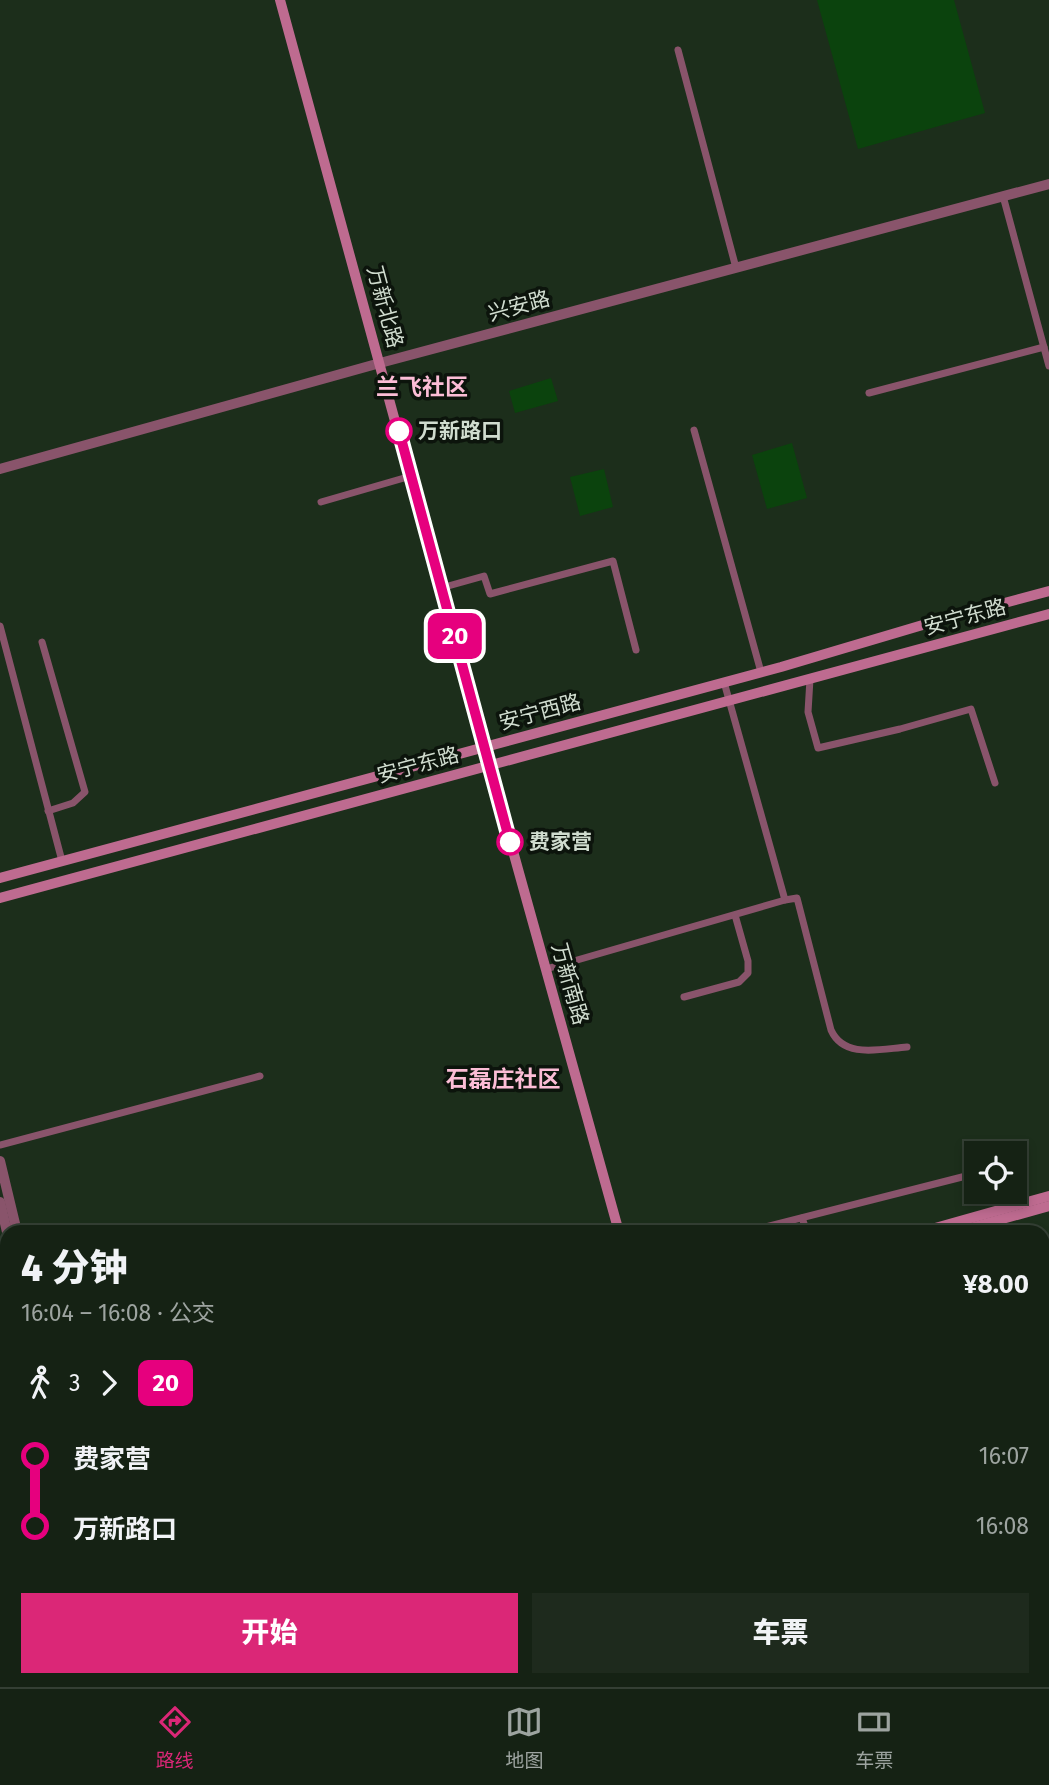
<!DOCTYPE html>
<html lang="zh">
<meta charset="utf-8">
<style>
body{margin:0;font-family:"Fira Sans","Noto Sans SC",sans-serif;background:#1e2a1d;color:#f1f3f6;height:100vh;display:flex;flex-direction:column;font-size:26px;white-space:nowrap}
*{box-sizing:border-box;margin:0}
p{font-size:23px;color:#9da4a0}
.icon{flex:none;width:38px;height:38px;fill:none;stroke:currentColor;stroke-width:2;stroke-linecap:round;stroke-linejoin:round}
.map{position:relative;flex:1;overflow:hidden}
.panel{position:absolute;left:0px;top:1225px;width:1050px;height:462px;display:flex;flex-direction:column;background:#152214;border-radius:21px 21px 0 0;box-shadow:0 4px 10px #0003,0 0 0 2px #343f34}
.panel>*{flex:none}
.badge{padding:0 14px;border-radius:10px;font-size:24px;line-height:46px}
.tools{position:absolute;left:964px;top:1141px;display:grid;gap:14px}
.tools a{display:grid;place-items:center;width:63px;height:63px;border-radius:0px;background:#152214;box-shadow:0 4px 10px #0003,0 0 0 2px #343f34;font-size:35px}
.map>.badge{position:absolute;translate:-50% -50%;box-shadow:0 0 0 4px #fff}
.legs{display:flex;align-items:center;gap:10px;height:77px;padding:0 21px;font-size:23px}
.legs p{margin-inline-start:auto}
.summary{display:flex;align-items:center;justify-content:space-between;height:119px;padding:0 21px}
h1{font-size:38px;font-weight:800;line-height:52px}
.cta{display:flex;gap:14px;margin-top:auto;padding:14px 21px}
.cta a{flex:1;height:80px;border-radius:0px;background:#db2777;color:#fff;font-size:28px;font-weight:800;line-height:80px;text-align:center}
.cta a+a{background:#1e2a1d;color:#f1f3f6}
ul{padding:0 21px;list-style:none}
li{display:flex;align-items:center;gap:24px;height:70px;font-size:26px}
li i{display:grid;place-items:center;width:10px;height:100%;margin:0 9px;background:currentColor}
li i::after{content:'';width:18px;height:18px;margin:-9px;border:5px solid;border-radius:50%;background:#152214}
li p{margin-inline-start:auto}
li:first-child i{background:linear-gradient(#0000 50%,currentColor 0)}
li:last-child i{background:linear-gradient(currentColor 50%,#0000 0)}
.tab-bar{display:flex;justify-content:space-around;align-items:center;height:98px;border-top:2px solid #343f34;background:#152214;font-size:19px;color:#9da4a0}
.tab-bar a{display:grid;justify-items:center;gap:4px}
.tab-bar .selected{color:#db2777}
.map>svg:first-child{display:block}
</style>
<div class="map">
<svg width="1049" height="1687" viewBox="0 0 1049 1687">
<rect width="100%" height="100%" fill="#1c2e1b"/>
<g fill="#0b430d">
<path d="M 817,0 L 954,0 L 985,113 L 858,149 Z"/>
<path d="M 551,378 L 558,401 L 515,413 L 509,391 Z"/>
<path d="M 792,443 L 807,498 L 767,509 L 752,455 Z"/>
<path d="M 604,469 L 613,507 L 580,516 L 570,477 Z"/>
</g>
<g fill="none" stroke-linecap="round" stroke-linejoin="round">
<g stroke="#89546b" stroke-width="7">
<path d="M 678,50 L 736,268"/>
<path d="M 1003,196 L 1049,366"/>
<path d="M 869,393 L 1044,347"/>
<path d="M 694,430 L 761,672"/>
<path d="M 321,502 L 411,476"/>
<path d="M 441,588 L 484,576 L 490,594 L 613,561 L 636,650"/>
<path d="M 0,626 L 62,861"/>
<path d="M 42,642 L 85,792 L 73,803 L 48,811"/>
<path d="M 810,679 L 808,712 L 818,748 L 900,729 L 971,709 L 995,783"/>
<path d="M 785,900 L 797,898 L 831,1030 C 844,1059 880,1049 907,1047"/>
<path d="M 546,969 L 785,900 L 724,682"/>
<path d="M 684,997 L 739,982 L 748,973 L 748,961 L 735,915"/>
<path d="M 0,1145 L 260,1076"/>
<path d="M 802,1218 L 807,1232"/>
<path d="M 746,1232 L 966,1176"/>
<path d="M 1043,1276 L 1049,1274"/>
<path d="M 1043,1456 L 1049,1454"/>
<path d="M 158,1680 L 177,1687"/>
<path d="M 896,1687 L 925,1680"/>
</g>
<g stroke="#89546b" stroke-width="10">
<path d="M 0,469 L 380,363 L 1049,184"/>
<path d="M 0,1161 L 17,1232"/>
<path d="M 0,1202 L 7,1232"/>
<path d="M 129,1680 L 131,1687"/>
<path d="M 139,1680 L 141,1687"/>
</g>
<g stroke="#be6b90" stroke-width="10">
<path d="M 280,0 L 484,747 L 619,1232"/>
<path d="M 0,878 L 781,667 L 926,624 L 1049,591"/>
<path d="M 0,898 L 1049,614"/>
<path d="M 921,1232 L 1049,1196"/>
<path d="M 956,1232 L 1049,1206"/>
<path d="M 0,1477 L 7,1476"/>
<path d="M 0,1491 L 7,1489"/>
<path d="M 738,1680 L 740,1687"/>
</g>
</g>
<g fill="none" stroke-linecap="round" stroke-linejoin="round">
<defs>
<path id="line-1" d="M 399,431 L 510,842"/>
</defs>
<use href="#line-1" stroke="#fff" stroke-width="16"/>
<use href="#line-1" stroke="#e6007e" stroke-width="10"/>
</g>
<g fill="#fff" stroke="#e6007e" stroke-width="3.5">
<circle cx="399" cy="431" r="12"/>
<circle cx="510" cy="842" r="12"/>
</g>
<g text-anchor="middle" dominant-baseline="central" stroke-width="7" stroke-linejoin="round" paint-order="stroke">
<g font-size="21" fill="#d0dccf" stroke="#0c140c">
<text transform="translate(519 306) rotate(-15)">兴安路</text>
<text transform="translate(385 307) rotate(75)">万新北路</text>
<text transform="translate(965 617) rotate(-15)">安宁东路</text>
<text transform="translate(540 712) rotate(-15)">安宁西路</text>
<text transform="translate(418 765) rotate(-15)">安宁东路</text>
<text transform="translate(570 984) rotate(74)">万新南路</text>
</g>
<g font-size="21" font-weight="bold" fill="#d0dccf" stroke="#0c140c" text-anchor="start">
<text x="418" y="431">万新路口</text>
<text x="529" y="842">费家营</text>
</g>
<g font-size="23" font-weight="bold" fill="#fcbdd6" stroke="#0c140c">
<text x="422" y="387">兰飞社区</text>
<text x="503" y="1079">石磊庄社区</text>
</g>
</g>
</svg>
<div class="tools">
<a><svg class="icon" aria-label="locate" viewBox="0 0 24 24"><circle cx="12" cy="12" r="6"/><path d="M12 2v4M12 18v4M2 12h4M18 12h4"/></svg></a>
</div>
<b class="badge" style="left:455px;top:636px;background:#e6007e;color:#fff">20</b>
<section class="panel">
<div class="summary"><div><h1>4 分钟</h1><p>16:04 – 16:08 · 公交</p></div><b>¥8.00</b></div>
<div class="legs"><svg class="icon" aria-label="walk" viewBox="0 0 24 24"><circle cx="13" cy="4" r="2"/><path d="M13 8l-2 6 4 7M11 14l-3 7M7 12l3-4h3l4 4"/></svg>3<svg class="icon" aria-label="forward" viewBox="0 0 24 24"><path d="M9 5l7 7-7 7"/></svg><b class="badge" style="background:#e6007e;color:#fff">20</b></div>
<ul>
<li><i style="color:#e6007e"></i><b>费家营</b><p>16:07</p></li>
<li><i style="color:#e6007e"></i><b>万新路口</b><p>16:08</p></li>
</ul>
<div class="cta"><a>开始</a><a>车票</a></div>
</section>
</div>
<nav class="tab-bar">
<a class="selected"><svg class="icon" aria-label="directions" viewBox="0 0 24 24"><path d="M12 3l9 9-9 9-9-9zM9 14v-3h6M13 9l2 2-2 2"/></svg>路线</a>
<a><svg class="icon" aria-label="map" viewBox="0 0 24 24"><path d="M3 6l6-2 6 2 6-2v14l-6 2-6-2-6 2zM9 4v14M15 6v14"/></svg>地图</a>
<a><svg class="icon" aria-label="tickets" viewBox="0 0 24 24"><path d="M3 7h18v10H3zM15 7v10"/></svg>车票</a>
</nav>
